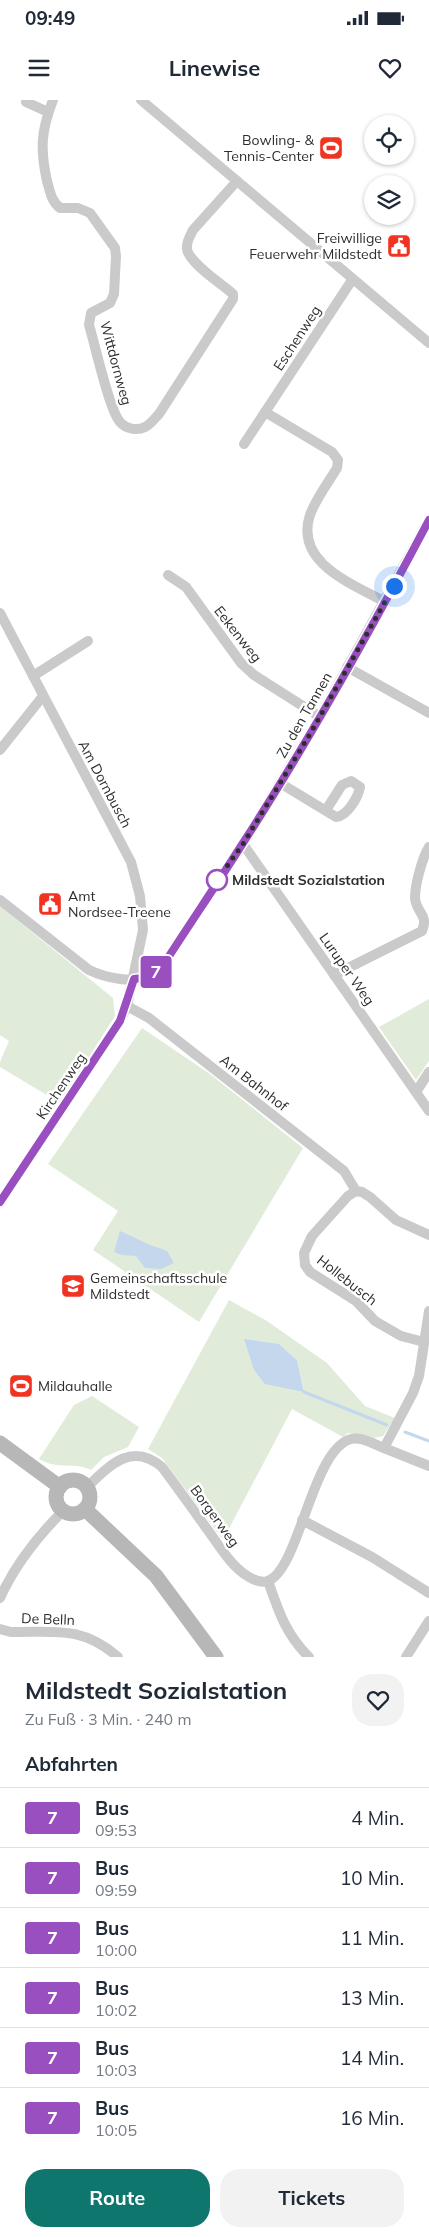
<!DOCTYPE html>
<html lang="de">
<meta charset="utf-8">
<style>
body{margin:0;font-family:Mulish,sans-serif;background:#f2f2f3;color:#1f2937;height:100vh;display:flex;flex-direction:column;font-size:19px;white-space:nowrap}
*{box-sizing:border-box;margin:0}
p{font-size:16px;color:#747a83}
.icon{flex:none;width:28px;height:28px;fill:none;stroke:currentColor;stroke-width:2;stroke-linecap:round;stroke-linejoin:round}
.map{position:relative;height:1557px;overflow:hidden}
.side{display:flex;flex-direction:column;background:#fff;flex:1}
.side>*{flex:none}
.badge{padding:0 10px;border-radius:4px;font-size:18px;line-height:32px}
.buttons{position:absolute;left:364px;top:15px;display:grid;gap:10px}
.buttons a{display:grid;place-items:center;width:50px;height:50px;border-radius:50%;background:#fff;box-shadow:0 1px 4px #0004;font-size:25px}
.you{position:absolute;width:25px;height:25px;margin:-12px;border:4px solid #fff;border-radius:50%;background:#1a73e8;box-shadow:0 0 0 8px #1a73e833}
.map>.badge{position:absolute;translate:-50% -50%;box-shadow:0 0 0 2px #fff}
h2{padding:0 25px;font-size:19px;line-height:45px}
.round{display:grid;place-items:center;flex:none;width:52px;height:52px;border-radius:20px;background:#f2f2f3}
.headline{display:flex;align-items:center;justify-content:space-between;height:85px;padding:0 25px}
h1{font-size:24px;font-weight:700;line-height:38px}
.primary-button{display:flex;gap:10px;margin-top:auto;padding:10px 25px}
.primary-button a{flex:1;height:58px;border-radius:20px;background:#0f766e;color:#fff;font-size:20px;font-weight:700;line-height:58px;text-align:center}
.primary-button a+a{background:#f2f2f3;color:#1f2937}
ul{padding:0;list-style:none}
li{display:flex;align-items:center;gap:15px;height:60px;padding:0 25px;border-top:1px solid #e0e1e3}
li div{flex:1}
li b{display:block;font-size:19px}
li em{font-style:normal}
li .badge{min-width:55px;font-weight:700;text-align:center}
.status{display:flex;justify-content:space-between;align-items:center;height:35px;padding:0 25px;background:#fff;direction:ltr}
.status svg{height:14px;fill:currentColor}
header{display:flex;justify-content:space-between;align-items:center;height:65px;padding:0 25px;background:#fff;font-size:22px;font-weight:700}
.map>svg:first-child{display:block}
</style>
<div class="status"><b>09:49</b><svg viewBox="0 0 49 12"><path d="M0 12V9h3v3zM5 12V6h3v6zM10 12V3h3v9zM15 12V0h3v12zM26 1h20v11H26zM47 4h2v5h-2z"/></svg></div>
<header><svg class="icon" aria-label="menu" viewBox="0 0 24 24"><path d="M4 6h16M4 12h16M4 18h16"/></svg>Linewise<svg class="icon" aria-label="heart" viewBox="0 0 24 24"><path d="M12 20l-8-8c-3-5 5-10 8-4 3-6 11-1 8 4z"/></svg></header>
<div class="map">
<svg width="429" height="1557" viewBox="0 0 429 1557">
<rect width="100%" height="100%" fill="#fff"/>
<g fill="#e0ecd9" fill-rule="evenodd">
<path d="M 0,806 L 113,898 L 115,916 L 60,1003 L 0,967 L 0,962 L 9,941 L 0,935 Z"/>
<path d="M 429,899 L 429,961 L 416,980 L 379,927 Z"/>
<path d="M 142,928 L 210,974 L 303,1048 L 199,1222 L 93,1150 L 118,1111 L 48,1064 Z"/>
<path d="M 229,1200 L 267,1221 L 327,1263 L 365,1306 L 395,1318 L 383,1336 L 374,1338 L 348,1333 L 343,1337 L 292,1309 L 223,1440 L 162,1358 L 148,1349 ZM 279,1244 L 297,1260 L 304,1291 Z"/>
<path d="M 92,1296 L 139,1327 L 128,1347 L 104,1357 L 91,1370 C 73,1361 60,1371 39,1359 L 74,1305 Z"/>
</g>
<g fill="#c4d7ed">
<path d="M 120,1131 L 148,1144 L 167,1151 L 174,1163 L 161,1169 L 145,1168 L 136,1156 L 122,1155 L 114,1152 Z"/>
<path d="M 244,1239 L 279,1244 L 297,1260 L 304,1292 L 265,1284 L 254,1270 Z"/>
</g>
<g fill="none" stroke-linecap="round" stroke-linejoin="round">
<g stroke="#c4d7ed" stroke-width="3">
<path d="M 304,1292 L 387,1325"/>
<path d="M 405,1332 L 429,1341"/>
</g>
<g stroke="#cacaca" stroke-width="10">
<path d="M 53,0 C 41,31 40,49 47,81 C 50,91 51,101 60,108 L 78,108 L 90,113 L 115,148 L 116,156 L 114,194 L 110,203 L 91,213 L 89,225 C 95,244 109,310 120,322 C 126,329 137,331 145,327 C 150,325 155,318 159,314 L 233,199 L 233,194 C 222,184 189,163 187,149 C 186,142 190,136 193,130 L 237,81"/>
<path d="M 141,0 L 429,243"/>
<path d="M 26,2 L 48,12"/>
<path d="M 265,312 L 332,352 L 338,360 L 337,368 C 328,383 316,398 310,415 C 294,463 353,484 385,502"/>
<path d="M 244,344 L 352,180"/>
<path d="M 168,475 L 186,487 L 241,563 L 254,575 L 320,617"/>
<path d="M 0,513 L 131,762 L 140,796 L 143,830 L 127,906 L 120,921 L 0,1102"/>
<path d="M 347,567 L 429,613"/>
<path d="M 33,576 L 88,541"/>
<path d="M 0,650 L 43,596"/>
<path d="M 280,683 L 336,717 C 347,716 358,698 360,687 L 351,681 L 342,685 L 326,710"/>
<path d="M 243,744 L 429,1011"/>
<path d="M 0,800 L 89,870 C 106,878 131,883 149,877 C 154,875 158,870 162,867 L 243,744 L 320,617 L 429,420"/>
<path d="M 334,875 L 422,831 C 429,814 416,813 415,798 C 415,785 422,758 429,747"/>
<path d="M 127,906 L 149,918 L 344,1071 L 356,1091"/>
<path d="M 416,992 L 429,972"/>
<path d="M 424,1242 L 401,1236 L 375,1221 L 356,1201 L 310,1172 L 305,1165 L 304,1153 L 312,1136 L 348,1096 L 356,1091 L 362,1092 L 370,1097 L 396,1120 L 429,1135"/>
<path d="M 384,1348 L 429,1366"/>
<path d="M 86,1388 C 109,1366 131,1341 162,1367 C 177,1387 192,1408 207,1429 C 219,1445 231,1467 249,1477 C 254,1480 262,1483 268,1481 C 299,1469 311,1356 348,1340 C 360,1335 373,1344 384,1348 L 413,1293 L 419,1276 L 429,1211"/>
<path d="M 302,1420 L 372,1457 L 429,1493"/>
<path d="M 268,1481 C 278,1510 286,1535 309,1557"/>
<path d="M 0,1498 C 15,1465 37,1437 63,1411"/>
<path d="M 0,1529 L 11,1532 C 56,1532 82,1526 118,1557"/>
<path d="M 406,1557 L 429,1521"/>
</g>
<g stroke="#b7b7b7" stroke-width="15">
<path d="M 0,1343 L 60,1387"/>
<circle cx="73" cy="1397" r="17"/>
<path d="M 85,1409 L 156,1476 L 216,1557"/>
</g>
</g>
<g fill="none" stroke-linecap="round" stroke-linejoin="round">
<defs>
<path id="line" d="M 0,1102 L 120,921 L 134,879 L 150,877 L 162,867 C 189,825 217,784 243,743 C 310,639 371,530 429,420"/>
</defs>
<use href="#line" stroke="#fff" stroke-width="11"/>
<use href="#line" stroke="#9a4fc0" stroke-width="8"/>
<path stroke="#2d2d2d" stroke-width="5" stroke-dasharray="0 9" d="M 217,780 L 243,744 L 310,634 L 394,486"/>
</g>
<defs>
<symbol id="stadium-square" viewBox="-11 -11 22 22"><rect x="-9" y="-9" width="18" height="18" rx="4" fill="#f13322" stroke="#fff"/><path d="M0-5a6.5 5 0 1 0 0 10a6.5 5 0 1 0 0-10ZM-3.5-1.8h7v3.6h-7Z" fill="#fff"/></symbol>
<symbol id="civic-square" viewBox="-11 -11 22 22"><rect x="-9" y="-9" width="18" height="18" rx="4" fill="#f13322" stroke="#fff"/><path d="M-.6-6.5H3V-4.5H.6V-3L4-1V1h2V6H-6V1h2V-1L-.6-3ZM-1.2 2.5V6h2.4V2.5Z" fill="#fff"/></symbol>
<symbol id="school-square" viewBox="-11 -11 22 22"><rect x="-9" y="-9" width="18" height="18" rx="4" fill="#f13322" stroke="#fff"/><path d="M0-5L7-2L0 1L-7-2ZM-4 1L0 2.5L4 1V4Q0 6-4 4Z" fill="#fff"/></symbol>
</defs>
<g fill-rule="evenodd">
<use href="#stadium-square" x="317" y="34" width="28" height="28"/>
<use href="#civic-square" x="385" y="132" width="28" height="28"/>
<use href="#civic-square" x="36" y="790" width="28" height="28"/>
<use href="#school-square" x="59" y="1172" width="28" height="28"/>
<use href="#stadium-square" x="7" y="1272" width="28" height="28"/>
</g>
<circle fill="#fff" stroke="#9a4fc0" stroke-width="2.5" cx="217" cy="780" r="10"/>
<g text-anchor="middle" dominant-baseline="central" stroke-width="5" stroke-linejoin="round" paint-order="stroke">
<g font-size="14" fill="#2d2d2d" stroke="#fff" text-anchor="start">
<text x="314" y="40" text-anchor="end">Bowling- &amp;<tspan x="314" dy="16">Tennis-Center</tspan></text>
<text x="382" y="138" text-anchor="end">Freiwillige<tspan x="382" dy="16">Feuerwehr Mildstedt</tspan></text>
<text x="68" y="796">Amt<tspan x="68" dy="16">Nordsee-Treene</tspan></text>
<text x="90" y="1178">Gemeinschaftsschule<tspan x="90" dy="16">Mildstedt</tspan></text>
<text x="38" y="1286">Mildauhalle</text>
</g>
<g font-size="14" fill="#2d2d2d" stroke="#fff">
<text transform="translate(297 238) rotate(-57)">Eschenweg</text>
<text transform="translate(116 263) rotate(75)">Wittdornweg</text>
<text transform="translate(238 534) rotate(52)">Eekenweg</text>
<text transform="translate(304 615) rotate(-60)">Zu den Tannen</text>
<text transform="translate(105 684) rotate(62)">Am Dornbusch</text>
<text transform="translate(347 869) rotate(55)">Luruper Weg</text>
<text transform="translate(254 983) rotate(38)">Am Bahnhof</text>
<text transform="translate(61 986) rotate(-56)">Kirchenweg</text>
<text transform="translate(347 1180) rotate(38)">Hollebusch</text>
<text transform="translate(215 1416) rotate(54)">Borgerweg</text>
<text transform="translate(48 1519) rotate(2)">De Belln</text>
</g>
<g font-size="14" font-weight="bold" fill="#2d2d2d" stroke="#fff" text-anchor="start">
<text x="232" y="780">Mildstedt Sozialstation</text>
</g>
</g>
</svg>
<div class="buttons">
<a><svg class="icon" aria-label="locate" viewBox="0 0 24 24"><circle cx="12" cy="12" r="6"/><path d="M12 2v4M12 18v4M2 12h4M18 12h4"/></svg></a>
<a><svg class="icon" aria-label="layers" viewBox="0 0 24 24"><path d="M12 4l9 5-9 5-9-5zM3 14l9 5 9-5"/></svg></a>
</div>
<div class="you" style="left:394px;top:486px"></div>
<b class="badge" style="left:156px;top:872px;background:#9a4fc0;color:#fff">7</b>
</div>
<section class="side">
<div class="headline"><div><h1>Mildstedt Sozialstation</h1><p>Zu Fuß · 3 Min. · 240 m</p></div><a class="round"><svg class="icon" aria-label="heart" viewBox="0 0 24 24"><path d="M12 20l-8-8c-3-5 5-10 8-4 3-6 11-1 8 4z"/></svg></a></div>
<h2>Abfahrten</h2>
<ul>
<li><span class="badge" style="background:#9a4fc0;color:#fff">7</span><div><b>Bus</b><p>09:53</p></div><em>4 Min.</em></li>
<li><span class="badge" style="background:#9a4fc0;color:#fff">7</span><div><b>Bus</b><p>09:59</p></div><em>10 Min.</em></li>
<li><span class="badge" style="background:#9a4fc0;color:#fff">7</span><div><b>Bus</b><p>10:00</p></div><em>11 Min.</em></li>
<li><span class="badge" style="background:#9a4fc0;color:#fff">7</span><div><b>Bus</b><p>10:02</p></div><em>13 Min.</em></li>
<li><span class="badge" style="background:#9a4fc0;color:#fff">7</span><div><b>Bus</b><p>10:03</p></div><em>14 Min.</em></li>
<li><span class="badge" style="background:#9a4fc0;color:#fff">7</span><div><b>Bus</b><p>10:05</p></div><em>16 Min.</em></li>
</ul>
<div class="primary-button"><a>Route</a><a>Tickets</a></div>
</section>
